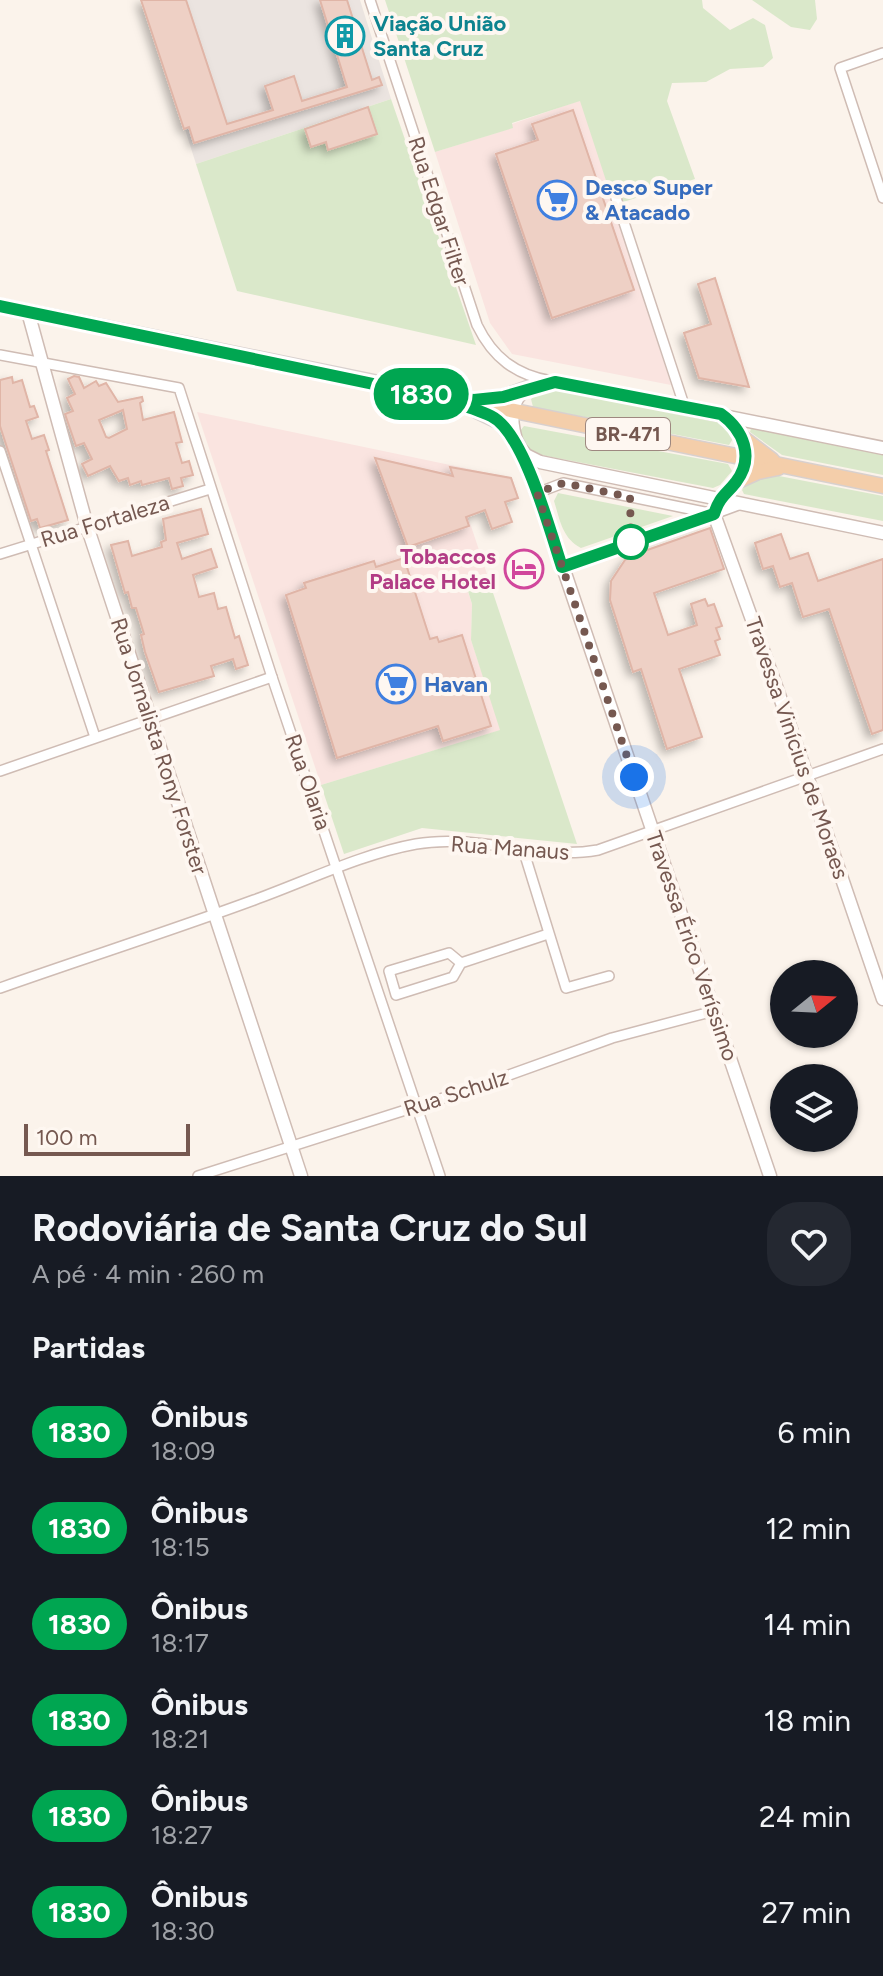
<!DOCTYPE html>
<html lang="pt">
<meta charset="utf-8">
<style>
body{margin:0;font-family:Figtree,sans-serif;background:#242831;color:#f1f3f6;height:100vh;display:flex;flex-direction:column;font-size:30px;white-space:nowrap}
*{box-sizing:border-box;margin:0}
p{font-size:26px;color:#9ea1a6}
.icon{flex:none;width:44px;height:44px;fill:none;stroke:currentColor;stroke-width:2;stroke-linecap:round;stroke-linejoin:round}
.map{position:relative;height:1176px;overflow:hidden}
.details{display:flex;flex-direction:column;background:#171b24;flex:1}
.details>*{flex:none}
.badge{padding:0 16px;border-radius:26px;font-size:28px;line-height:52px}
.needle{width:52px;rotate:72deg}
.buttons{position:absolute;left:770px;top:960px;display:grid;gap:16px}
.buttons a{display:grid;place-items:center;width:88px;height:88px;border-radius:50%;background:#171b24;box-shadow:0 2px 6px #0004;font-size:40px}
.scale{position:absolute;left:24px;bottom:20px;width:166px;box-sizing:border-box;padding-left:8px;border:4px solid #755850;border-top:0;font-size:22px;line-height:28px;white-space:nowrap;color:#755850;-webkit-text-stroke:6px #fef7f1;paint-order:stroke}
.you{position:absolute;width:40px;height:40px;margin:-20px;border:6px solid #fff;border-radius:50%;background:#1a73e8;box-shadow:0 0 0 12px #1a73e833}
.map>.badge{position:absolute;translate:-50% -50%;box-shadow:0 0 0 4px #fff}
h2{padding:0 32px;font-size:30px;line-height:72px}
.round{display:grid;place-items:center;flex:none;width:84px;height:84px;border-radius:32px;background:#242831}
.overview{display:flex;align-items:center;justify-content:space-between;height:136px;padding:0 32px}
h1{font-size:38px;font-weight:700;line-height:60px}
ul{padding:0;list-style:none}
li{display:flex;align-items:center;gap:24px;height:96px;padding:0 32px}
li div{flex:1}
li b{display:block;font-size:30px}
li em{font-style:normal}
li .badge{min-width:88px;font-weight:700;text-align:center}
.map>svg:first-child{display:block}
</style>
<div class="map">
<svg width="883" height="1176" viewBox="0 0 883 1176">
<defs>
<filter id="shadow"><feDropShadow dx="-4.5" dy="4.5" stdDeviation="4" flood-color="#0004"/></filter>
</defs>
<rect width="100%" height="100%" fill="#fbf3eb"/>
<g fill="#fae4e0">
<path d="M 581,100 L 671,385 L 512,354 L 490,323 L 435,152 L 512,128 L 512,124 Z"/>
<path d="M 197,412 L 512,478 L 519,498 L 467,514 L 489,580 L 467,589 L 472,604 L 471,640 L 501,730 L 321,785 Z"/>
</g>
<path fill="#ebe4e0" d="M 144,0 L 360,0 L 391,99 L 196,164 Z"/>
<g fill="#dae8ca">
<path d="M 385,0 L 702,0 L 703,8 L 730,30 L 753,18 L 765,25 L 773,58 L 763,67 L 730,69 L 706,82 L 672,83 L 667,101 L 695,179 L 614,205 L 580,101 L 512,123 L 513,128 L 435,152 Z"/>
<path d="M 752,0 L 815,0 L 817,19 L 810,30 L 791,27 Z"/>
<path d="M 391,99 L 476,345 L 237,291 L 196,164 Z"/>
<path d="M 553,388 L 718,421 L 727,427 L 734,437 L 729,445 L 533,407 L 531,399 L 540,392 Z"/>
<path d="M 524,426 L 728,464 L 732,471 L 720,485 L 713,488 L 536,454 L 526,447 L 520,431 Z"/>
<path d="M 751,428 L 883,455 L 883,475 L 782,455 L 750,432 Z"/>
<path d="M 779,476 L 883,496 L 883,521 L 744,494 L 742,490 C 749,479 766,477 779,476 Z"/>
<path d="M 558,493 L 673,516 L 581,548 C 562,538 560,520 554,501 Z"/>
<path d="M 489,581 L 577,844 L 422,828 L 344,854 L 321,785 L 500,730 L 471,640 L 472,604 L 467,588 Z"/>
</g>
<g fill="#eed0c5" stroke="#e0b5a7" stroke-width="2" fill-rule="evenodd" filter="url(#shadow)">
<path d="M 141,0 L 186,0 L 227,124 L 273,110 L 265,86 L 294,76 L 302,101 L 347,87 L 320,0 L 347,0 L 372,80 L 379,77 L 382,85 L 194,143 L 189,127 L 184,129 Z"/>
<path d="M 368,107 L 377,134 L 328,150 L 326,142 L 311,147 L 305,129 Z"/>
<path d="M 573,110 L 634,290 L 552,318 L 496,154 L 538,140 L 532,124 Z"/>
<path d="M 715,278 L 749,387 L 699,378 L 684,333 L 711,324 L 698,284 Z"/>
<path d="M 74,376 L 79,377 L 84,388 L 96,381 L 99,386 L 106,383 L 118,402 L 142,397 L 143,401 L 140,403 L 143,420 L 174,412 L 182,442 L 176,443 L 182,463 L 189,461 L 193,475 L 181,478 L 183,486 L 172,489 L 169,478 L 142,485 L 141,481 L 130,485 L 128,478 L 119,481 L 110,466 L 88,476 L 82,464 L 92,459 L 84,443 L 76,446 L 65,414 L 73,411 L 67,398 L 75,394 L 68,379 ZM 123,410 L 127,429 L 109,438 L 106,437 L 99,420 Z"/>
<path d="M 12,377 L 13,383 L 22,380 L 30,407 L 34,406 L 38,417 L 26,421 L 32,439 L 44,435 L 49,450 L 46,451 L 68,520 L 40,528 L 37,519 L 31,521 L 0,426 L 0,380 Z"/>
<path d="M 375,458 L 453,476 L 450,467 L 511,478 L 518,498 L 505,502 L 512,522 L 492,529 L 485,510 L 466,517 L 469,526 L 408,547 Z"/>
<path d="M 201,509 L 208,534 L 177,543 L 182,559 L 211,549 L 217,567 L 193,575 L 199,597 L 214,593 L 218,609 L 226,607 L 235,638 L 239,636 L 248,665 L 236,669 L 233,659 L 211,666 L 214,676 L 159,692 L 145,652 L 141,635 L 144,634 L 136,608 L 132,608 L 128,592 L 125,593 L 111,545 L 128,541 L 132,556 L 162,547 L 161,542 L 166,540 L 163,519 Z"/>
<path d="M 710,528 L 724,569 L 654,593 L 668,635 L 697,625 L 691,604 L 705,599 L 708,606 L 714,604 L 722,626 L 716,628 L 720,639 L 715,641 L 720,655 L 679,669 L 702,737 L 667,749 L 641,669 L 633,672 L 610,600 L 611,581 L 625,560 L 633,555 Z"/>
<path d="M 781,534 L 790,559 L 808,553 L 818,581 L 883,559 L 883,730 L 872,734 L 829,609 L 803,617 L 792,583 L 780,587 L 773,566 L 763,569 L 755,543 Z"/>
<path d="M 404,558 L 430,639 L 437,637 L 439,642 L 462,635 L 491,726 L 443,741 L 438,726 L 337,758 L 286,595 L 306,588 L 304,583 L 374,561 L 376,567 Z"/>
</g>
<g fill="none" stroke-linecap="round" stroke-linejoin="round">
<defs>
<g id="minor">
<path d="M 370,0 L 477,325 C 493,358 516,375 551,381"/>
<path d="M 883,53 L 840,68 L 883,198"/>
<path d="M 614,192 L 685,408"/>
<path d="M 0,355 L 179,388 L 272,677 L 440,1176"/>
<path d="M 0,451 L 95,737"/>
<path d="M 537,493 L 563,483 L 714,514 L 741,504"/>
<path d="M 0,554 L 210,489"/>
<path d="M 0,771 L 272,677"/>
<path d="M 523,849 L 566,988 L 609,976"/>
<path d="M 461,963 L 449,953 L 389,971 L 396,995 L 453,977 L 461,963 L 548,934"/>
<path d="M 0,988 C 85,958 170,931 254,900 C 307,881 361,854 416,844 C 477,833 537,861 598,850 L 883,749"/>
<path d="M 198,1176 L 459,1093 L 612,1038 L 714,1011"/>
</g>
<g id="tertiary">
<path d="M 28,312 L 87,526 L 301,1176"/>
<path d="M 724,417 C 746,432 753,461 735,483 C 724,496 720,497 714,514 L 782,703 L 883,999"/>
<path d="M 520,448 L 526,455 L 540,462 L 883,533"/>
<path d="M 770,1176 L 551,532 C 544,514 538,496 531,478 C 514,439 490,387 555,382 L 883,448"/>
</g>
<g id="primary">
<path d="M 0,306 L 883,486"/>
<path d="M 475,400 L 503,397 L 528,388"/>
<path d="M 477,411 L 500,422 L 518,445"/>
<path d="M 743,438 L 772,460"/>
<path d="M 736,482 L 758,472 L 778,468"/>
</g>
</defs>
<use href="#minor" stroke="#cfbcb4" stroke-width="12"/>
<use href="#tertiary" stroke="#cfbcb4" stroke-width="15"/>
<use href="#primary" stroke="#d8d0ce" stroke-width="17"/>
<use href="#minor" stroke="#fff" stroke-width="9"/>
<use href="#tertiary" stroke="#fff" stroke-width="12"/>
<use href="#primary" stroke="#f4ceaa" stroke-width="14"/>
</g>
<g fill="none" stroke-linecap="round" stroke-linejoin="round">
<defs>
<path id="line" d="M 0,306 L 431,396 C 450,402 473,407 491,416 C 524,432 550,531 562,567 L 714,514 C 720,496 725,496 736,482 C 755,457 743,430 721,414 L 555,382 L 503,397 L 474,400 L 452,398"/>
</defs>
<use href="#line" stroke="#fff" stroke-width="18"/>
<use href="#line" stroke="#00a651" stroke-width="12"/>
<path stroke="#755850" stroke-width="8" stroke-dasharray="0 14.4" d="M 631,542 L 630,497 L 563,483 L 537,493 L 634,777"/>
</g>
<defs>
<symbol id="building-ring" viewBox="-11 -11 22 22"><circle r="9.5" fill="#fef7f1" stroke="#0f9aa8" stroke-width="1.5"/><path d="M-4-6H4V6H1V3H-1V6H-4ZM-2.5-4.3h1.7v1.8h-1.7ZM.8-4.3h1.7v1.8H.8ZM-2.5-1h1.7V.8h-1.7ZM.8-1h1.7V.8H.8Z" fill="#0f9aa8"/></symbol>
<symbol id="supermarket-ring" viewBox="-11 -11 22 22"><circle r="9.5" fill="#fef7f1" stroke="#3f7fe0" stroke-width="1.5"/><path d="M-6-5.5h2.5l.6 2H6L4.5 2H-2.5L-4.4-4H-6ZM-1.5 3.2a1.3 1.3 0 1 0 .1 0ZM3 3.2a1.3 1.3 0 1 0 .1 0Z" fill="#3f7fe0"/></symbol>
<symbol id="hotel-ring" viewBox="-11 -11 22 22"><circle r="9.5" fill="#fef7f1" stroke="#d1479c" stroke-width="1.5"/><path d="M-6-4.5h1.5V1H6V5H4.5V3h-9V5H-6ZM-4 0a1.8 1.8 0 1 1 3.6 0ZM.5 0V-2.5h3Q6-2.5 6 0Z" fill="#d1479c"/></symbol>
</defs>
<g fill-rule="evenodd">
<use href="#building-ring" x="323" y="14" width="44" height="44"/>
<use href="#supermarket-ring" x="535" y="178" width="44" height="44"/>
<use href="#hotel-ring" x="502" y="547" width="44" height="44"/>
<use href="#supermarket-ring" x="374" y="662" width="44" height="44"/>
</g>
<circle fill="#fff" stroke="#00a651" stroke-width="4" cx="631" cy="542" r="16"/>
<g text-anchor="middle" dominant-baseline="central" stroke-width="8" stroke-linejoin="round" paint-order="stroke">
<rect fill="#fef7f1" stroke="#9e8880" stroke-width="2" x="586" y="418" width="84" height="32" rx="6"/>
<g font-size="20" font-weight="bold" fill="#755850">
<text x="628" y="434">BR-471</text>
</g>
<g font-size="22" font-weight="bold" fill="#0d838f" stroke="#fef7f1" text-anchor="start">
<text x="373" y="23">Viação União<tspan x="373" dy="25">Santa Cruz</tspan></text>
</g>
<g font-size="22" font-weight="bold" fill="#366cbe" stroke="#fef7f1" text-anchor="start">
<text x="585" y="187">Desco Super<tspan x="585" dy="25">&amp; Atacado</tspan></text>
<text x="424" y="684">Havan</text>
</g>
<g font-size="22" fill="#755850" stroke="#fef7f1">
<text transform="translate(439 211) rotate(72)">Rua Edgar Filter</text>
<text transform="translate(105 521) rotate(-17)">Rua Fortaleza</text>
<text transform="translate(159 746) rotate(72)">Rua Jornalista Rony Forster</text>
<text transform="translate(797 748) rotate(71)">Travessa Vinícius de Moraes</text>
<text transform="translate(308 782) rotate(71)">Rua Olaria</text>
<text transform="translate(510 848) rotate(4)">Rua Manaus</text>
<text transform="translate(692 946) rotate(71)">Travessa Érico Veríssimo</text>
<text transform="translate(456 1093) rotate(-18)">Rua Schulz</text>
</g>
<g font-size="22" font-weight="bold" fill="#b23c85" stroke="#fef7f1" text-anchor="end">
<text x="496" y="556">Tobaccos<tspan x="496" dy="25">Palace Hotel</tspan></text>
</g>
</g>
</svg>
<div class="buttons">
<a><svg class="needle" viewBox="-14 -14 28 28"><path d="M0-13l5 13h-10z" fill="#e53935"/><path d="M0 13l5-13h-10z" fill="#9ea1a6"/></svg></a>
<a><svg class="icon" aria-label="layers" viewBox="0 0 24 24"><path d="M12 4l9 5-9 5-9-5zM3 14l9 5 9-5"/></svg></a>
</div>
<div class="scale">100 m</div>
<div class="you" style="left:634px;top:777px"></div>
<b class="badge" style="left:421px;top:394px;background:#00a651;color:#fff">1830</b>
</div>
<section class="details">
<div class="overview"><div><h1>Rodoviária de Santa Cruz do Sul</h1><p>A pé · 4 min · 260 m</p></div><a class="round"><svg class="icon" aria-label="heart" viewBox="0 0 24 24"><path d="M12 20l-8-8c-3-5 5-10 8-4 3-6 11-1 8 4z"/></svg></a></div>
<h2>Partidas</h2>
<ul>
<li><span class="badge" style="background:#00a651;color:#fff">1830</span><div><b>Ônibus</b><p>18:09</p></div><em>6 min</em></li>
<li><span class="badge" style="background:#00a651;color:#fff">1830</span><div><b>Ônibus</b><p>18:15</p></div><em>12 min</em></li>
<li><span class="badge" style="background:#00a651;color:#fff">1830</span><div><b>Ônibus</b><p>18:17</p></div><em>14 min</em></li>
<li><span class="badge" style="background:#00a651;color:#fff">1830</span><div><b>Ônibus</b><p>18:21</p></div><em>18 min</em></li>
<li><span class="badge" style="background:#00a651;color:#fff">1830</span><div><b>Ônibus</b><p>18:27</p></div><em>24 min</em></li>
<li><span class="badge" style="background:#00a651;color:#fff">1830</span><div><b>Ônibus</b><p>18:30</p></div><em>27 min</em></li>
</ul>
</section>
